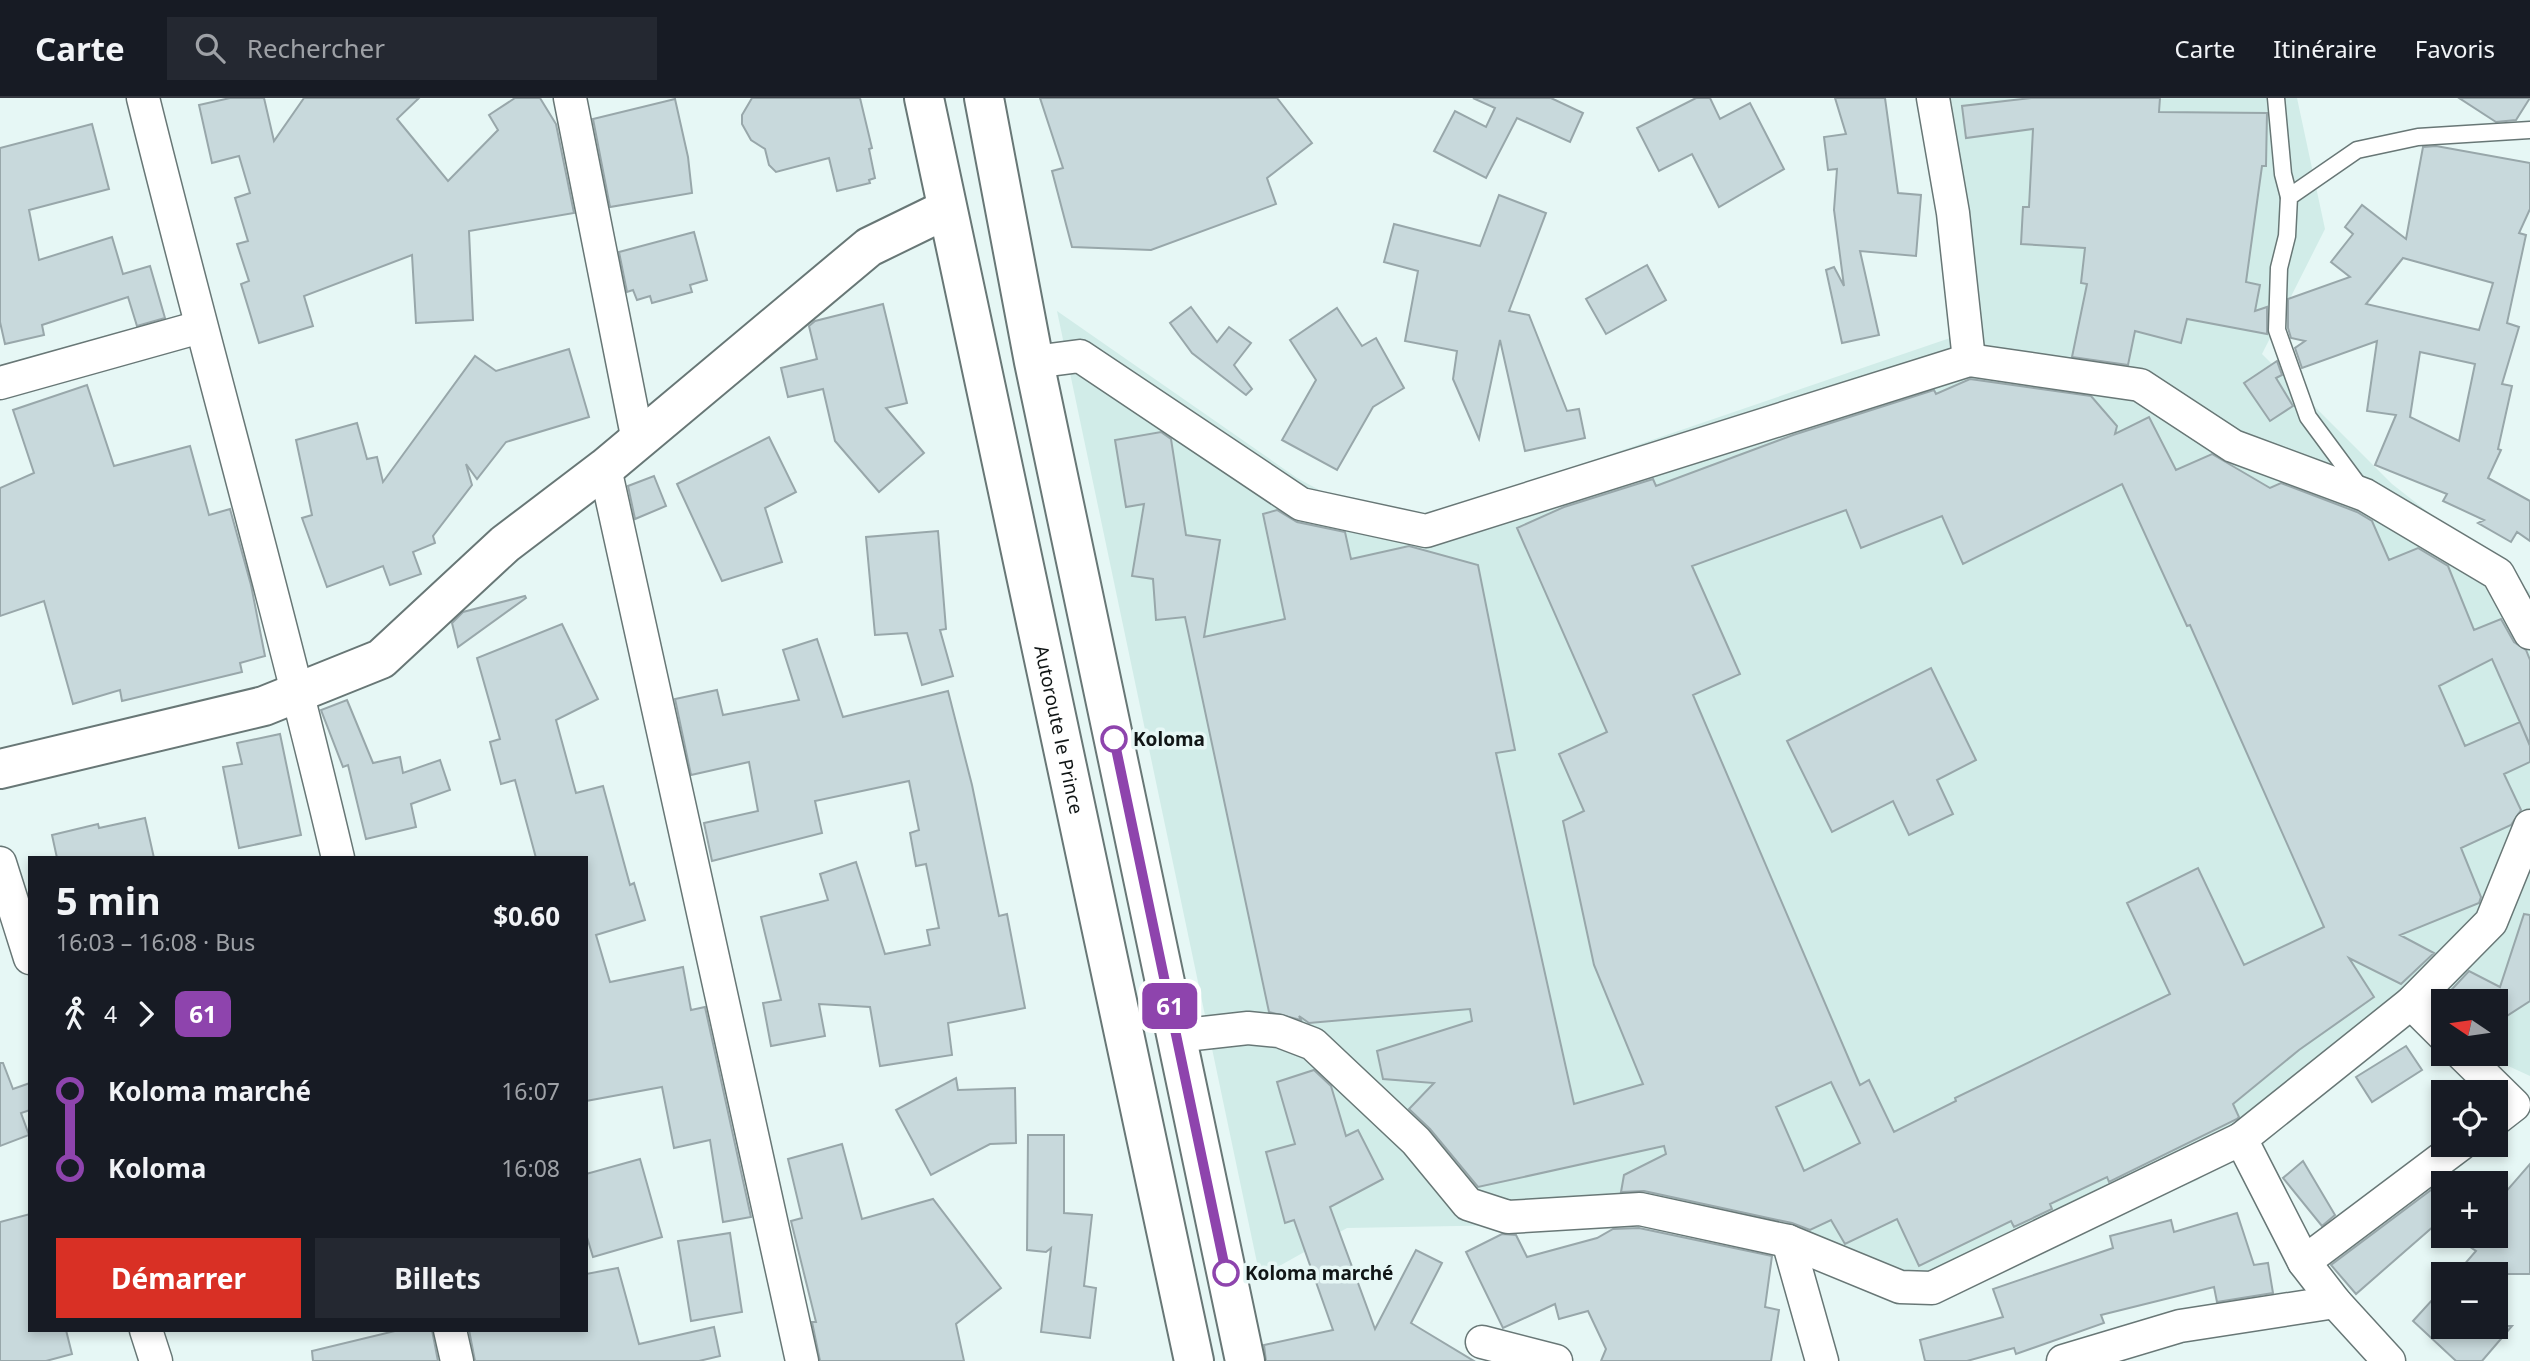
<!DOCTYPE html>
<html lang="fr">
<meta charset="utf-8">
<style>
body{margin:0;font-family:"Noto Sans",sans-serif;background:#242831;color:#f1f3f6;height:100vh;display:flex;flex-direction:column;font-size:26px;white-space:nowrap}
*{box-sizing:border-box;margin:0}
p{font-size:23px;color:#9ea1a6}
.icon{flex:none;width:38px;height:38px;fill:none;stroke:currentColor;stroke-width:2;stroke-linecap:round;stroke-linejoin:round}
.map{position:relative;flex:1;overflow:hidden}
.panel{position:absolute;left:28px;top:758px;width:560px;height:476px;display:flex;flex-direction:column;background:#171b24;border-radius:0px;box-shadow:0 4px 10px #0003}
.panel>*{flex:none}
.badge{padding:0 14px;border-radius:10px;font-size:24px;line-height:46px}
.needle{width:46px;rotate:283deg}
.controls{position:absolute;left:2431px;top:891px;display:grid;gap:14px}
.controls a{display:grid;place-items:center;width:77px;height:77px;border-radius:0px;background:#171b24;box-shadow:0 4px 10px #0003;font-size:35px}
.map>.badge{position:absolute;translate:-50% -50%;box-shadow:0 0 0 4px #fff}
.legs{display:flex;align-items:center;gap:10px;height:77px;padding:0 28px;font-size:23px}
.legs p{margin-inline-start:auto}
.head{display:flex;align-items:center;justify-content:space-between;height:119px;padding:0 28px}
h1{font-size:38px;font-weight:700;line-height:52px}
.button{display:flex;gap:14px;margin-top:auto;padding:14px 28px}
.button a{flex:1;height:80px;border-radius:0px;background:#d93025;color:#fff;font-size:28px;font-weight:700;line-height:80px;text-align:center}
.button a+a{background:#242831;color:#f1f3f6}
ul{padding:0 28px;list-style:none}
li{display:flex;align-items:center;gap:24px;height:77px;font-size:26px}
li i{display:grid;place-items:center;width:10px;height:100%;margin:0 9px;background:currentColor}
li i::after{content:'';width:18px;height:18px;margin:-9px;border:5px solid;border-radius:50%;background:#171b24}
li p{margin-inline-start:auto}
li:first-child i{background:linear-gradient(#0000 50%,currentColor 0)}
li:last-child i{background:linear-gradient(currentColor 50%,#0000 0)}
header{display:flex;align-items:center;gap:42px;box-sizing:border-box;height:98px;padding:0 35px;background:#171b24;border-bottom:2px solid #363941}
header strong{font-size:33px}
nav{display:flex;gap:38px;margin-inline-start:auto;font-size:24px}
.search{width:490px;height:63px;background:#242831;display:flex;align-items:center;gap:18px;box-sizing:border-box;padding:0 24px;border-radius:0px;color:#9ea1a6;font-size:26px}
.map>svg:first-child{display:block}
</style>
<header>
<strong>Carte</strong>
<div class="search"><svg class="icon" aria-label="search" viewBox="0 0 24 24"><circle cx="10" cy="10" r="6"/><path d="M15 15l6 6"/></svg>Rechercher</div>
<nav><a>Carte</a><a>Itinéraire</a><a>Favoris</a></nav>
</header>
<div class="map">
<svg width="2530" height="1263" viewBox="0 0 2530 1263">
<rect width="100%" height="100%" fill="#e6f7f5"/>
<path fill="#d1ece8" d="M 1933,0 L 2297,0 L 2325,131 L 2262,256 L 2392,386 L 2530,494 L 2530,978 L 2482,956 L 2496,956 L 2496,903 L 2443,903 L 2443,937 L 2414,924 L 2198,1082 L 1915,1200 L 1687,1124 L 1347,1130 L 1260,1179 L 1057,213 L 1297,380 L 1373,421 L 1421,421 L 1953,239 Z"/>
<g fill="#c8d9dc" stroke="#98a7aa" stroke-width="2" fill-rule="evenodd">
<path d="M 230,0 L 264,0 L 274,43 L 304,0 L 419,0 L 397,21 L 448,83 L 498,32 L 489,17 L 515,0 L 540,0 L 556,26 L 574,115 L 469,133 L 473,222 L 416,225 L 412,157 L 304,198 L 313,228 L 259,245 L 241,186 L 249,183 L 237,146 L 248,143 L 235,100 L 250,95 L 239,58 L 212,65 L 199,7 Z"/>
<path d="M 752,0 L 860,0 L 872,50 L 869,51 L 875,80 L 869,82 L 870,85 L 837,93 L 829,60 L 776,74 L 769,67 L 765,51 L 751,42 L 742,26 L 742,17 Z"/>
<path d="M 1040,0 L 1277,0 L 1312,45 L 1267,80 L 1276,106 L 1151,152 L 1072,149 L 1052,73 L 1063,70 Z"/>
<path d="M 1473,0 L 1551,0 L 1583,15 L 1570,44 L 1517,20 L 1486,80 L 1434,53 L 1455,13 L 1486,29 L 1495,10 Z"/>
<path d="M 1696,0 L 1710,0 L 1720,21 L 1750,5 L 1784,71 L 1719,109 L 1692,56 L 1659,73 L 1637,30 Z"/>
<path d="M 1835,0 L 1885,0 L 1898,95 L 1921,97 L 1916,158 L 1860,153 L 1879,237 L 1842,245 L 1826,172 L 1834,169 L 1844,188 L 1834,112 L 1837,71 L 1828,72 L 1824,39 L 1846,36 Z"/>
<path d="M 2031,0 L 2160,0 L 2159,14 L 2267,15 L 2266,68 L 2262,68 L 2246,184 L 2260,187 L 2255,213 L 2267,209 L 2267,236 L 2187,221 L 2181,245 L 2135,233 L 2128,267 L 2072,259 L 2087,186 L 2081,185 L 2085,150 L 2021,146 L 2023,109 L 2029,109 L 2033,31 L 1966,40 L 1962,8 Z"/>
<path d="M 2459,0 L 2530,0 L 2516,22 L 2496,24 Z"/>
<path d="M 675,1 L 688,59 L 692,95 L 610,109 L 593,21 Z"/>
<path d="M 92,26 L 109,91 L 29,112 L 39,162 L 112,139 L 123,176 L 150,168 L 165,220 L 137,228 L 128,199 L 42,227 L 44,237 L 5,246 L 0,224 L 0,50 Z"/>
<path d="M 2436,48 L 2530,65 L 2530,111 L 2519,135 L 2526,137 L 2507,225 L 2519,229 L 2502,286 L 2512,288 L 2498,351 L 2501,352 L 2488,380 L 2530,403 L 2530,443 L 2517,434 L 2511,444 L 2478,425 L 2484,422 L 2443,403 L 2447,396 L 2375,367 L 2396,317 L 2367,313 L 2377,243 L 2302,270 L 2295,250 L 2305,243 L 2291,240 L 2288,230 L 2288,201 L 2350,179 L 2331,164 L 2353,136 L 2345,129 L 2362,107 L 2406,141 L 2423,49 ZM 2403,160 L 2493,185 L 2479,232 L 2366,206 ZM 2420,254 L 2475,266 L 2459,343 L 2410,319 Z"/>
<path d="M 1499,97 L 1546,115 L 1509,213 L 1529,217 L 1567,313 L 1579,311 L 1585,340 L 1525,353 L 1500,242 L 1479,341 L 1453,281 L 1457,253 L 1405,243 L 1418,173 L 1384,164 L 1394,126 L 1480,148 Z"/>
<path d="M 694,134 L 707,182 L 690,187 L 692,194 L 652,205 L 650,198 L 637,202 L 633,192 L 627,194 L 619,154 Z"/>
<path d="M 1647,167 L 1666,202 L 1606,236 L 1586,201 Z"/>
<path d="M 883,206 L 907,305 L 886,310 L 924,355 L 879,394 L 835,343 L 823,291 L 788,299 L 781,270 L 817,261 L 809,228 L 815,223 Z"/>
<path d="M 1191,209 L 1217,244 L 1229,229 L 1251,245 L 1234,267 L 1252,291 L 1246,297 L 1192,255 L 1170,225 Z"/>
<path d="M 1337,210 L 1362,248 L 1376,240 L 1404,290 L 1373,309 L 1337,372 L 1282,342 L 1316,282 L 1290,242 Z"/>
<path d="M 569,251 L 589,319 L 506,344 L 477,381 L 466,366 L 472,387 L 433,438 L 435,445 L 413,454 L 421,476 L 390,487 L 383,468 L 327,489 L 302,420 L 312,417 L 296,342 L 357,325 L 367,361 L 377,359 L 383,384 L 475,258 L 496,273 Z"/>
<path d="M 2277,263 L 2282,277 L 2276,280 L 2293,308 L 2270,323 L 2244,285 Z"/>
<path d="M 1970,281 L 2091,298 L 2117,328 L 2115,336 L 2149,319 L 2176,372 L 2212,356 L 2270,390 L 2281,385 L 2357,414 L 2372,423 L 2389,462 L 2418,450 L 2448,468 L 2474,532 L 2501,521 L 2514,544 L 2526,552 L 2530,562 L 2530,647 L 2492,561 L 2439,588 L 2465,648 L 2520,624 L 2530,648 L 2530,664 L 2504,676 L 2521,712 L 2511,727 L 2461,750 L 2481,799 L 2479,805 L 2400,837 L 2434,855 L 2401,886 L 2349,860 L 2374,899 L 2299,952 L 2233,1006 L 2239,1019 L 2237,1021 L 2109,1084 L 2107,1079 L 2050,1106 L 2052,1111 L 2014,1129 L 2011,1123 L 1919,1168 L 1897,1121 L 1845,1146 L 1831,1122 L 1810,1132 L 1792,1125 L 1644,1093 L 1621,1094 L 1624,1077 L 1666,1056 L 1664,1048 L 1478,1089 L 1430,1031 L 1409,1011 L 1434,985 L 1383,981 L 1377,953 L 1472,923 L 1470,911 L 1309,925 L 1299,918 L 1301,922 L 1269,914 L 1185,519 L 1156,522 L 1153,481 L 1132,478 L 1144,406 L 1126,409 L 1115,342 L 1161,334 L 1171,341 L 1186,437 L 1220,442 L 1204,539 L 1285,521 L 1263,416 L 1277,412 L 1297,424 L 1345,434 L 1351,461 L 1409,448 L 1478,467 L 1515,652 L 1496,655 L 1574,1006 L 1643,986 L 1594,867 L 1563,723 L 1584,713 L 1559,656 L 1607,634 L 1517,430 L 1564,409 L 1653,381 L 1656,388 L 1793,337 L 1934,292 L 1936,296 ZM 2122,386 L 2187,528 L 2190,527 L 2324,829 L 2244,867 L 2198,770 L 2127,805 L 2170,896 L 1955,1000 L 1956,1003 L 1894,1034 L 1869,982 L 1860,987 L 1693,597 L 1740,576 L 1692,468 L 1846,412 L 1861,450 L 1942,418 L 1963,466 ZM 1831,984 L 1860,1045 L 1804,1073 L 1776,1009 Z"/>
<path d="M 87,287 L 114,368 L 190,348 L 209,417 L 230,411 L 251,487 L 265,558 L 240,565 L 242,574 L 122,603 L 120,592 L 73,606 L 44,503 L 0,518 L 0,390 L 34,375 L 13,312 Z"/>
<path d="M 769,339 L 796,394 L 765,410 L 782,464 L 722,483 L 677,386 Z"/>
<path d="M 654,378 L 666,408 L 635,421 L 628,388 Z"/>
<path d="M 938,433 L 946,531 L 940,532 L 953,578 L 922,587 L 907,535 L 875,537 L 866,439 Z"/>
<path d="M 525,498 L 526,500 L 458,549 L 452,525 L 463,514 Z"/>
<path d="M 562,526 L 598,601 L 556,622 L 576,695 L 603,688 L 630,787 L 634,785 L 645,822 L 596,837 L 610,884 L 683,869 L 691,912 L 705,909 L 751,1119 L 723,1124 L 710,1042 L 674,1050 L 662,989 L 586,1003 L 586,760 L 536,760 L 515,682 L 501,686 L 490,644 L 500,641 L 477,560 Z"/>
<path d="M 817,541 L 843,619 L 948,593 L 972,687 L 999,818 L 1007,816 L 1025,910 L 948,925 L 952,957 L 880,968 L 870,909 L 819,906 L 825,938 L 771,948 L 763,905 L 781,902 L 761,819 L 828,802 L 820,776 L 856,764 L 885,856 L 930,847 L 927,832 L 939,830 L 926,766 L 916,768 L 910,735 L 919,732 L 909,683 L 815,703 L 822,735 L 712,763 L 704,725 L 758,713 L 749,664 L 691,677 L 675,601 L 717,592 L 723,617 L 799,602 L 783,552 Z"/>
<path d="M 1931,570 L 1976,662 L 1937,682 L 1953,716 L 1909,737 L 1893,703 L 1832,734 L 1787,643 Z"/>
<path d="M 347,602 L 373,665 L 400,659 L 403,675 L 440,662 L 450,692 L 411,706 L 416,729 L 366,741 L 348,667 L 343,669 L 321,612 Z"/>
<path d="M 280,636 L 301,737 L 239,750 L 223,669 L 242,666 L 237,645 Z"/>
<path d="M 145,720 L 154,760 L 57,760 L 52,737 L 98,726 L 99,730 Z"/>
<path d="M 2524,816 L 2530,817 L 2530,903 L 2496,925 L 2496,903 L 2441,903 L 2469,873 L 2500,889 Z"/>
<path d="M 2406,948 L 2422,972 L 2372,1004 L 2356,979 Z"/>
<path d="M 0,965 L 3,965 L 13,991 L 30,985 L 30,1012 L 21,1015 L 29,1037 L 0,1048 Z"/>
<path d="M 1314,972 L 1331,988 L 1346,1038 L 1358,1032 L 1383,1081 L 1330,1109 L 1375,1231 L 1416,1152 L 1442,1165 L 1411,1225 L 1474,1263 L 1266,1263 L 1264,1247 L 1333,1232 L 1294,1122 L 1285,1125 L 1266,1054 L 1295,1046 L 1277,984 Z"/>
<path d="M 956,980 L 958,992 L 1015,990 L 1016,1045 L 990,1046 L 931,1077 L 896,1012 Z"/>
<path d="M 1028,1037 L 1064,1037 L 1064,1115 L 1092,1117 L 1084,1188 L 1096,1190 L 1090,1240 L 1041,1234 L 1051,1150 L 1046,1154 L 1027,1152 Z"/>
<path d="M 842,1046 L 862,1121 L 933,1101 L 1001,1190 L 956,1226 L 964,1263 L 820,1263 L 812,1224 L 816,1224 L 791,1123 L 802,1120 L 788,1061 Z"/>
<path d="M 640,1061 L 662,1139 L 593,1159 L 586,1136 L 586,1076 Z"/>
<path d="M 2303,1063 L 2335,1117 L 2322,1128 L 2283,1080 Z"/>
<path d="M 2530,1066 L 2530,1176 L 2456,1176 L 2476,1153 L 2454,1138 L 2496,1138 L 2496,1105 Z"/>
<path d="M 2443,1083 L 2443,1120 L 2356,1196 L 2331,1167 Z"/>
<path d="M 2237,1115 L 2254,1167 L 2268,1165 L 2273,1195 L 2217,1204 L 2214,1189 L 2101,1217 L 2104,1225 L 2016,1256 L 2014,1250 L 1967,1263 L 1925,1263 L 1920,1242 L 2003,1219 L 1993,1191 L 2113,1150 L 2110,1138 L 2171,1122 L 2174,1134 Z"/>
<path d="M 30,1116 L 30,1232 L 66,1232 L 72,1256 L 46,1263 L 0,1263 L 0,1124 Z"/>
<path d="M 1639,1130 L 1772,1158 L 1765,1209 L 1779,1212 L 1771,1263 L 1601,1263 L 1606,1251 L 1588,1213 L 1559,1221 L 1555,1206 L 1503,1230 L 1466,1154 L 1502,1136 L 1516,1137 L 1527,1159 L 1597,1140 L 1613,1131 Z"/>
<path d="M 730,1135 L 742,1214 L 691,1223 L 678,1143 Z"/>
<path d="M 618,1170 L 639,1246 L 714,1229 L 720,1258 L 699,1263 L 475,1263 L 469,1232 L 586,1232 L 586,1176 Z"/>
<path d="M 2443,1190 L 2443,1228 L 2512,1228 L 2482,1263 L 2456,1263 L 2413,1223 Z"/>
<path d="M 399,1232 L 432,1232 L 438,1263 L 313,1263 L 312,1253 Z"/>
</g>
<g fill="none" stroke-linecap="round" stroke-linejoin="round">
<defs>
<g id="lane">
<path d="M 2276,0 L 2283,76 L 2289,99"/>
<path d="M 2362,392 L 2308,319 L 2277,232 L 2279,170 L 2287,138 L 2289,99 L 2357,52 L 2418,39 L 2530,32"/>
</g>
<g id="street">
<path d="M 143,0 C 206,254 278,505 338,760"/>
<path d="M 570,0 L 638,343"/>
<path d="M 1933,0 L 1953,115 L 1969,262"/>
<path d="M 1034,264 L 1080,258 L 1301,406 L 1426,433 L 1969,262 L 2140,287 L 2233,348 L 2365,397 L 2498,476 L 2530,535"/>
<path d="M 0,285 L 200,229"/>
<path d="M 605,370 L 802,1263"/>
<path d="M 0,765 L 30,860"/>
<path d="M 2411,905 L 2443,937"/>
<path d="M 1176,938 L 1248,930 L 1279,933 L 1313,946 L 1416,1043 L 1468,1106 L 1508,1119 L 1640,1111 L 1788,1143 L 1900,1189 L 1932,1190 L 2241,1041 L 2304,1164 L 2335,1204 L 2389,1263"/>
<path d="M 2462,956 L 2514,1007 L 2496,1021"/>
<path d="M 2241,1041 L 2411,905 L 2491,824 L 2530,728"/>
<path d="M 1788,1143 L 1822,1263"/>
<path d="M 2304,1164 L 2461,1046"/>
<path d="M 146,1232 L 156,1263"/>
<path d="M 450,1232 L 457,1263"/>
<path d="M 1482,1244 L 1556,1263"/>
<path d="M 2063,1263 L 2180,1228 L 2335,1204"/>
</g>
<path id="secondary" d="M 0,671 L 264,608 L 381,561 L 505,446 L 605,370 L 869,149 L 947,111"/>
<g id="primary">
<path id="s1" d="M 924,0 L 1194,1263"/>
<path d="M 984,0 L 1034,264 L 1245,1263"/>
</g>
</defs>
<use href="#lane" stroke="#687776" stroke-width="19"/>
<use href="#street" stroke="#687776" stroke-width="35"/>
<use href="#secondary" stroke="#687776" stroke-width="42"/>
<use href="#primary" stroke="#687776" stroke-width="42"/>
<use href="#lane" stroke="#fff" stroke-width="16"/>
<use href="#street" stroke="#fff" stroke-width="32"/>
<use href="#secondary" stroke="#fff" stroke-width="38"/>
<use href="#primary" stroke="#fff" stroke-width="38"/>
</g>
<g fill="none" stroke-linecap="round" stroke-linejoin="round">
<defs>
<path id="line-1" d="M 1114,641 L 1226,1175"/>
</defs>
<use href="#line-1" stroke="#fff" stroke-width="16"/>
<use href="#line-1" stroke="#8e44ad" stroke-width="10"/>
</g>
<g fill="#fff" stroke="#8e44ad" stroke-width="3.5">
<circle cx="1114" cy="641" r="12"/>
<circle cx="1226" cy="1175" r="12"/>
</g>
<g text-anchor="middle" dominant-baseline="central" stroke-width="7" stroke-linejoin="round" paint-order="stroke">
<g font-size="19" fill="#111616" stroke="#e6f7f5">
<text stroke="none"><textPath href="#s1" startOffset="646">Autoroute le Prince</textPath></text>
</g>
<g font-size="19" font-weight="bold" fill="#111616" stroke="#e6f7f5" text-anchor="start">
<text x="1133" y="641">Koloma</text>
<text x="1245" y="1175">Koloma marché</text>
</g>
</g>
</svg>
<div class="controls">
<a><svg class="needle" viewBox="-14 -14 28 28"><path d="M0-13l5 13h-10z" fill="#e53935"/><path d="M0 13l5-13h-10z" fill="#9ea1a6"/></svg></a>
<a><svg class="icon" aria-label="locate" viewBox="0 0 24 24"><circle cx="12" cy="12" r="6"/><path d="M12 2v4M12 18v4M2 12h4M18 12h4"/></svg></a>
<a>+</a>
<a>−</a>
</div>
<b class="badge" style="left:1170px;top:908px;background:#8e44ad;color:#fff">61</b>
<section class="panel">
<div class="head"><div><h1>5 min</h1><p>16:03 – 16:08 · Bus</p></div><b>$0.60</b></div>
<div class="legs"><svg class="icon" aria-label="walk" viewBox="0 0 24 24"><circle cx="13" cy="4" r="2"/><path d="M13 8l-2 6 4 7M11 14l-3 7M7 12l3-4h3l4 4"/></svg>4<svg class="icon" aria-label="forward" viewBox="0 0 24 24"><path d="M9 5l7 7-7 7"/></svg><b class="badge" style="background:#8e44ad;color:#fff">61</b></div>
<ul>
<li><i style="color:#8e44ad"></i><b>Koloma marché</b><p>16:07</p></li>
<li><i style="color:#8e44ad"></i><b>Koloma</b><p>16:08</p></li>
</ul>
<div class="button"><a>Démarrer</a><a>Billets</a></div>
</section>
</div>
